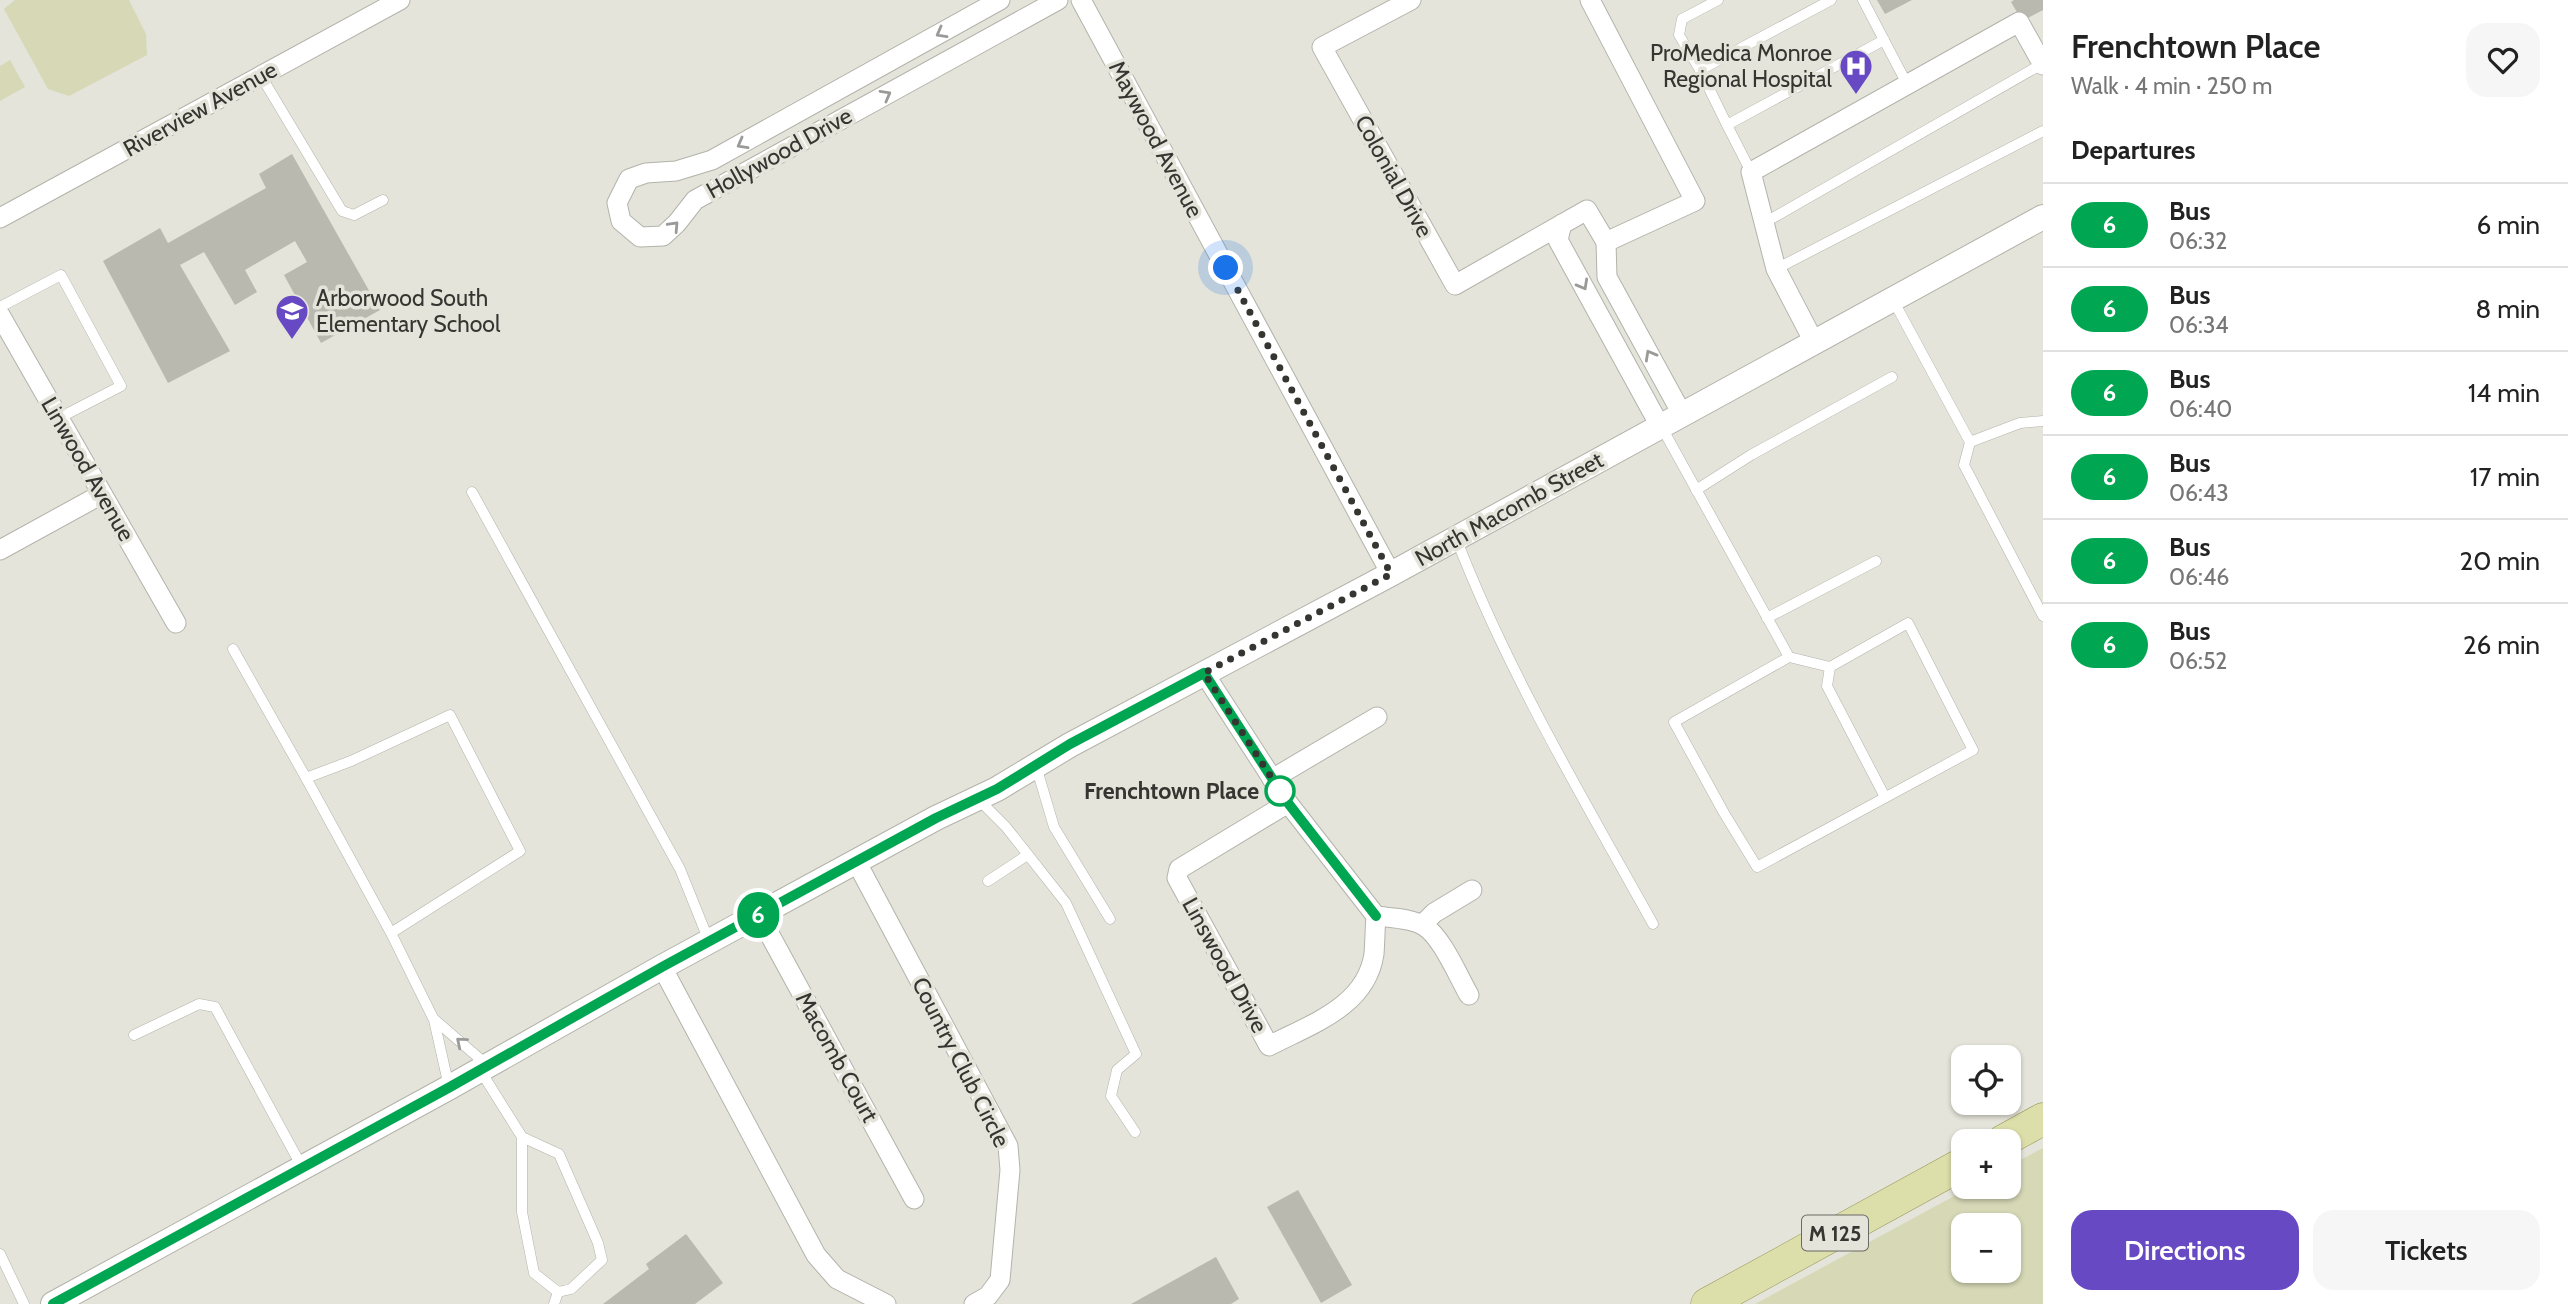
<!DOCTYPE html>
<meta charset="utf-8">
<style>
body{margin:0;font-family:Cabin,sans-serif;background:#f6f6f6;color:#222;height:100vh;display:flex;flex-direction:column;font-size:26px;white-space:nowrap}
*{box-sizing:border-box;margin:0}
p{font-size:23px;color:#767676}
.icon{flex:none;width:38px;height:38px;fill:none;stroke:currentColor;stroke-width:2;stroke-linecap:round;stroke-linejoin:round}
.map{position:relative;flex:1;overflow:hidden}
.details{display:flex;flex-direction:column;background:#fff;width:525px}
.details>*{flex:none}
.badge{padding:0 14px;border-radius:23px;font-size:24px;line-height:46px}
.buttons{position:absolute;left:1951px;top:1045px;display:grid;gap:14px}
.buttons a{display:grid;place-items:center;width:70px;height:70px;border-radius:14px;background:#fff;box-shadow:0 2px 5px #0004;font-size:35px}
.you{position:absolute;width:35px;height:35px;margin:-18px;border:5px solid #fff;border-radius:50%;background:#1a73e8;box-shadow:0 0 0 10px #1a73e833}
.map>.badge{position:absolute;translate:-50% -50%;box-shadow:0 0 0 4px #fff}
h2{padding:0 28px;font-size:26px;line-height:63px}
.round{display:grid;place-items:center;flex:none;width:74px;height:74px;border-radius:21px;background:#f6f6f6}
.overview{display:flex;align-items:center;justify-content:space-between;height:119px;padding:0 28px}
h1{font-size:33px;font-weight:600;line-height:52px}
.action{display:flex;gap:14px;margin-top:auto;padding:14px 28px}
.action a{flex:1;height:80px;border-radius:21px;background:#674ac3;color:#fff;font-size:28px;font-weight:600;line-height:80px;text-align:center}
.action a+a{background:#f6f6f6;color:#222}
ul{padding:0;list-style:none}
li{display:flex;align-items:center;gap:21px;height:84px;padding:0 28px;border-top:2px solid #e0e0e0}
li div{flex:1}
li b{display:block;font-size:26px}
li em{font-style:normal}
li .badge{min-width:77px;font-weight:700;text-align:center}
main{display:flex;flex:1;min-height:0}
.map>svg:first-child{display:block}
</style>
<main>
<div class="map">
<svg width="2043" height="1304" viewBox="0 0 2043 1304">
<rect width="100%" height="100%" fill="#e4e4da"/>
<g fill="#d6d8b6" fill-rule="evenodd">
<path d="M 15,0 L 129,0 L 146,34 L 147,55 L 69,96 L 48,89 L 4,9 Z"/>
<path d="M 10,60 L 25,87 L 0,101 L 0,66 Z"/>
<path d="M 2043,1148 L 2043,1304 L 1755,1304 L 1971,1187 L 2009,1186 L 2009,1166 ZM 2009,1225 L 2009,1270 L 1964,1270 L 1964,1225 Z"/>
</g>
<g fill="#b9b9b0">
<path d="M 1877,0 L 1912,0 L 1885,14 Z"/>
<path d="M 2014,0 L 2043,0 L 2043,10 L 2022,21 L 2011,2 Z"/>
<path d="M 292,154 L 380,310 L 321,343 L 284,275 L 307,262 L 295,241 L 245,270 L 257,292 L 235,305 L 204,252 L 180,265 L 230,351 L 168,383 L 103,261 L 160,228 L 168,243 L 266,188 L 259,174 Z"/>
<path d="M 1298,1190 L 1352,1285 L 1321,1303 L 1267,1207 Z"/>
<path d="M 686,1234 L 723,1283 L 695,1304 L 603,1304 L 649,1269 L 646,1264 Z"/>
<path d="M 1216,1257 L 1239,1299 L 1231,1304 L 1131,1304 Z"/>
</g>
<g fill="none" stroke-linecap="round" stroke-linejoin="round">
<defs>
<g id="service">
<path d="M 1831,0 L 1700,70 L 1727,125 L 1884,40"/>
<path d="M 1863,0 L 1907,84"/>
<path d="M 1700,70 L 1679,35 L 1682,19 L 1718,0"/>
<path d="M 261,76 L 342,211 L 354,215 L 383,200"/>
<path d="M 1727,125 L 1751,172"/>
<path d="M 1764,223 L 2042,64"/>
<path d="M 1776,269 L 2043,131"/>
<path d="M 1893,300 L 1970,442 L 1964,465 L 2043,616"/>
<path d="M 0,307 L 61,275 L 121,386 L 59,418"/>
<path d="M 1661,426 L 1789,657 L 1674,722 L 1724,813 L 1757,867 L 1973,750 L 1908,623 L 1830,667 L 1789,657"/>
<path d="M 1970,442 L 2020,423 L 2043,421"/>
<path d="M 1696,490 L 1751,455 L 1892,377"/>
<path d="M 472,492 L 680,869 L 709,941"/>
<path d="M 1456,538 C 1508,673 1583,798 1653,924"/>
<path d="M 1767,618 L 1876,561"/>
<path d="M 233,649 L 306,778"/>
<path d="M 1830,667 L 1827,686 L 1885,797"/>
<path d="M 1036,766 L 1054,827 L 1110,919"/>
<path d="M 978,799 L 1006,827 L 1066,903 L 1136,1054 L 1117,1070 L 1111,1096 L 1135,1132"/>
<path d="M 988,881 L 1026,856"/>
<path d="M 391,933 L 520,851 L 450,715 L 351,761 L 306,778 L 391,933 L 434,1020 L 449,1087"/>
<path d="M 435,1020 L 487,1065"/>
<path d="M 134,1035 L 199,1004 L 215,1007 L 302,1167"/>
<path d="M 480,1070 L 522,1137 L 522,1212 L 534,1273 L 558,1292 L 571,1289 L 602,1260 L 598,1243 L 559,1154 L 522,1137"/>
<path d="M 0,1254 L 24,1304"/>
<path d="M 554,1304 L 558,1292"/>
</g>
<g id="minor">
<path d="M 1000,0 L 712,160 L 676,171 L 646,173 L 629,179 L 617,203 L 621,221 L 640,237 L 663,236 L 677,223 L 695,200 L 1058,0"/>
<path d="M 1081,0 L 1391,574"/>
<path d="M 1411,0 L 1322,47 L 1455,285 L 1587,210 L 1606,242 L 1695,201 L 1590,0"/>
<path d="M 0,218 L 400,0"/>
<path d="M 1562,224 L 1558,240 L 1660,426"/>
<path d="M 1606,242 L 1607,277 L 1682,414"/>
<path d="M 0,315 L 176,623"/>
<path d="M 1814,342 L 1776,269 L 1751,172 L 2019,22 L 2043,65"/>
<path d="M 0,550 L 102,494"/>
<path d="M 1204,673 L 1288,803 L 1376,916 C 1375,928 1375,941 1374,954 C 1366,1007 1311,1024 1269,1046 L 1177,878 L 1179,869 L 1288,803"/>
<path d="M 1272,779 L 1377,717"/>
<path d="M 857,863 L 1008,1146 L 1010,1170 L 1000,1280 L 988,1296 L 974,1304"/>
<path d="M 759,915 L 914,1199"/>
<path d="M 1376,916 C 1391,918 1411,918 1424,926 C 1442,937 1458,976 1469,995"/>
<path d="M 1423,924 L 1434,913 L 1472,890"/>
<path d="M 662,967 L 816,1255 L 837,1279 L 886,1304"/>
</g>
<path id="tertiary" d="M 53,1304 L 450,1087 L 662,967 L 936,818 L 997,789 L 1070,745 L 1391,574 L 2043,217"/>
<g id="primary">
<path d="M 2003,1141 L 2043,1119"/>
<path d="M 1707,1304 L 1964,1163"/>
</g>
</defs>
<use href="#service" stroke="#b2b3aa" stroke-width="11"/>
<use href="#minor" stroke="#b2b3aa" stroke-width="21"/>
<use href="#tertiary" stroke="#b2b3aa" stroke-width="26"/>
<use href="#primary" stroke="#94955b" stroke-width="33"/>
<use href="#service" stroke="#fff" stroke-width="10"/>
<use href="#minor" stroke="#fff" stroke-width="19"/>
<use href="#tertiary" stroke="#fff" stroke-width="24"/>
<use href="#primary" stroke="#dddfaa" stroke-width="32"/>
</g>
<defs><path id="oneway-chevron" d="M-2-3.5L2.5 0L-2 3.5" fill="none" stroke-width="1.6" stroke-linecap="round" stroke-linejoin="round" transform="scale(1.75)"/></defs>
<g stroke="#9a9a98">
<use href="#oneway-chevron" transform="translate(941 33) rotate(151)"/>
<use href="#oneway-chevron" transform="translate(886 95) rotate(-29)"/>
<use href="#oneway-chevron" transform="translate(742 144) rotate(151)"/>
<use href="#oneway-chevron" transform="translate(674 226) rotate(-47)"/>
<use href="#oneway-chevron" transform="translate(1583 285) rotate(61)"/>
<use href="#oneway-chevron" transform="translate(1650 355) rotate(-119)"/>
<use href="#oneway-chevron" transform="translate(461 1042) rotate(-140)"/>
</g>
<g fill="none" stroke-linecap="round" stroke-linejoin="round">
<defs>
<path id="line" d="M 53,1304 L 450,1087 L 662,967 L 936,818 L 997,789 L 1070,744 L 1204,673 L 1288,803 L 1376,916"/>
</defs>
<use href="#line" stroke="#fff" stroke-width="16"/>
<use href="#line" stroke="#00a651" stroke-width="10"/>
<path stroke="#353531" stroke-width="7" stroke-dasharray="0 12.6" d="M 1226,268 L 1391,574 L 1204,673 L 1280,791"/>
</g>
<defs>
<symbol id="hospital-pin" viewBox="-11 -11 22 30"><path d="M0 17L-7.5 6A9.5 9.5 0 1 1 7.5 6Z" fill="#674ac3" stroke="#e4e4da"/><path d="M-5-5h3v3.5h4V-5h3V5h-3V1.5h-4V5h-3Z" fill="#fff"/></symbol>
<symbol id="school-pin" viewBox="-11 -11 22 30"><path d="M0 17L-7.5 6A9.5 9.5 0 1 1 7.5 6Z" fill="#674ac3" stroke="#e4e4da"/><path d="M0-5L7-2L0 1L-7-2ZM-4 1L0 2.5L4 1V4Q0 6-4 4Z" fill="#fff"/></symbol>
</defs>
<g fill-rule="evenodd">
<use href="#hospital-pin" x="1837" y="47" width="38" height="52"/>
<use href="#school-pin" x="273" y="292" width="38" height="52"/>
</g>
<circle fill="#fff" stroke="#00a651" stroke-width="3.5" cx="1280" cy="791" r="14"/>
<g text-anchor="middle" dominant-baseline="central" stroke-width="7" stroke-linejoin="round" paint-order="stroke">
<rect fill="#e4e4da" stroke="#6a6a64" stroke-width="2" x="1802" y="1215.5" width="66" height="35" rx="5"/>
<g font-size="21" font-weight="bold" fill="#353531">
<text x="1835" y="1233">M 125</text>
</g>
<g font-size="23" fill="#353531" stroke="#e4e4da" text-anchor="end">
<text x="1832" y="53">ProMedica Monroe<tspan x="1832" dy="26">Regional Hospital</tspan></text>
<text x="316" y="298" text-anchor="start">Arborwood South<tspan x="316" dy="26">Elementary School</tspan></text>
</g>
<g font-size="23" fill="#353531" stroke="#e4e4da">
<text transform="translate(200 109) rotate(-29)">Riverview Avenue</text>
<text transform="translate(1156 139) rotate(62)">Maywood Avenue</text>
<text transform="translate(779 153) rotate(-29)">Hollywood Drive</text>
<text transform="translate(1394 176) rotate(61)">Colonial Drive</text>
<text transform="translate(88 469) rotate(60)">Linwood Avenue</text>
<text transform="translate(1509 509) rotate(-29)">North Macomb Street</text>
<text transform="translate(1225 965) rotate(61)">Linswood Drive</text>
<text transform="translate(837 1057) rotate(61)">Macomb Court</text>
<text transform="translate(961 1062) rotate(63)">Country Club Circle</text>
</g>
<g font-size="23" font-weight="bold" fill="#353531" stroke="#e4e4da" text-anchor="end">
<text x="1259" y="791">Frenchtown Place</text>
</g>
</g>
</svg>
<div class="buttons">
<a><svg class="icon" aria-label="locate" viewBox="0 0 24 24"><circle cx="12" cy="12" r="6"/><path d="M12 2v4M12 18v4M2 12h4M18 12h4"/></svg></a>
<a>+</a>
<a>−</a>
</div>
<div class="you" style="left:1226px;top:268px"></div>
<b class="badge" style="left:758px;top:915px;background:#00a651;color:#fff">6</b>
</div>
<section class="details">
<div class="overview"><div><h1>Frenchtown Place</h1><p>Walk · 4 min · 250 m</p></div><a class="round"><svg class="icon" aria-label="heart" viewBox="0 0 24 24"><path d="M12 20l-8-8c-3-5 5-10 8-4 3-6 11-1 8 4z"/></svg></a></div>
<h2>Departures</h2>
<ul>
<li><span class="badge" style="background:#00a651;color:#fff">6</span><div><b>Bus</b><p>06:32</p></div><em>6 min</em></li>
<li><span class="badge" style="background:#00a651;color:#fff">6</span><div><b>Bus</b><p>06:34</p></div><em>8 min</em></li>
<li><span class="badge" style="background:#00a651;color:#fff">6</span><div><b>Bus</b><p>06:40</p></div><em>14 min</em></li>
<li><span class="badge" style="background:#00a651;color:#fff">6</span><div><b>Bus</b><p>06:43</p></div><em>17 min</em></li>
<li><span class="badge" style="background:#00a651;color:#fff">6</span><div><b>Bus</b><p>06:46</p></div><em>20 min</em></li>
<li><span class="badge" style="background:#00a651;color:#fff">6</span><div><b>Bus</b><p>06:52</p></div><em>26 min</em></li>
</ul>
<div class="action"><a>Directions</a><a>Tickets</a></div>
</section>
</main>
